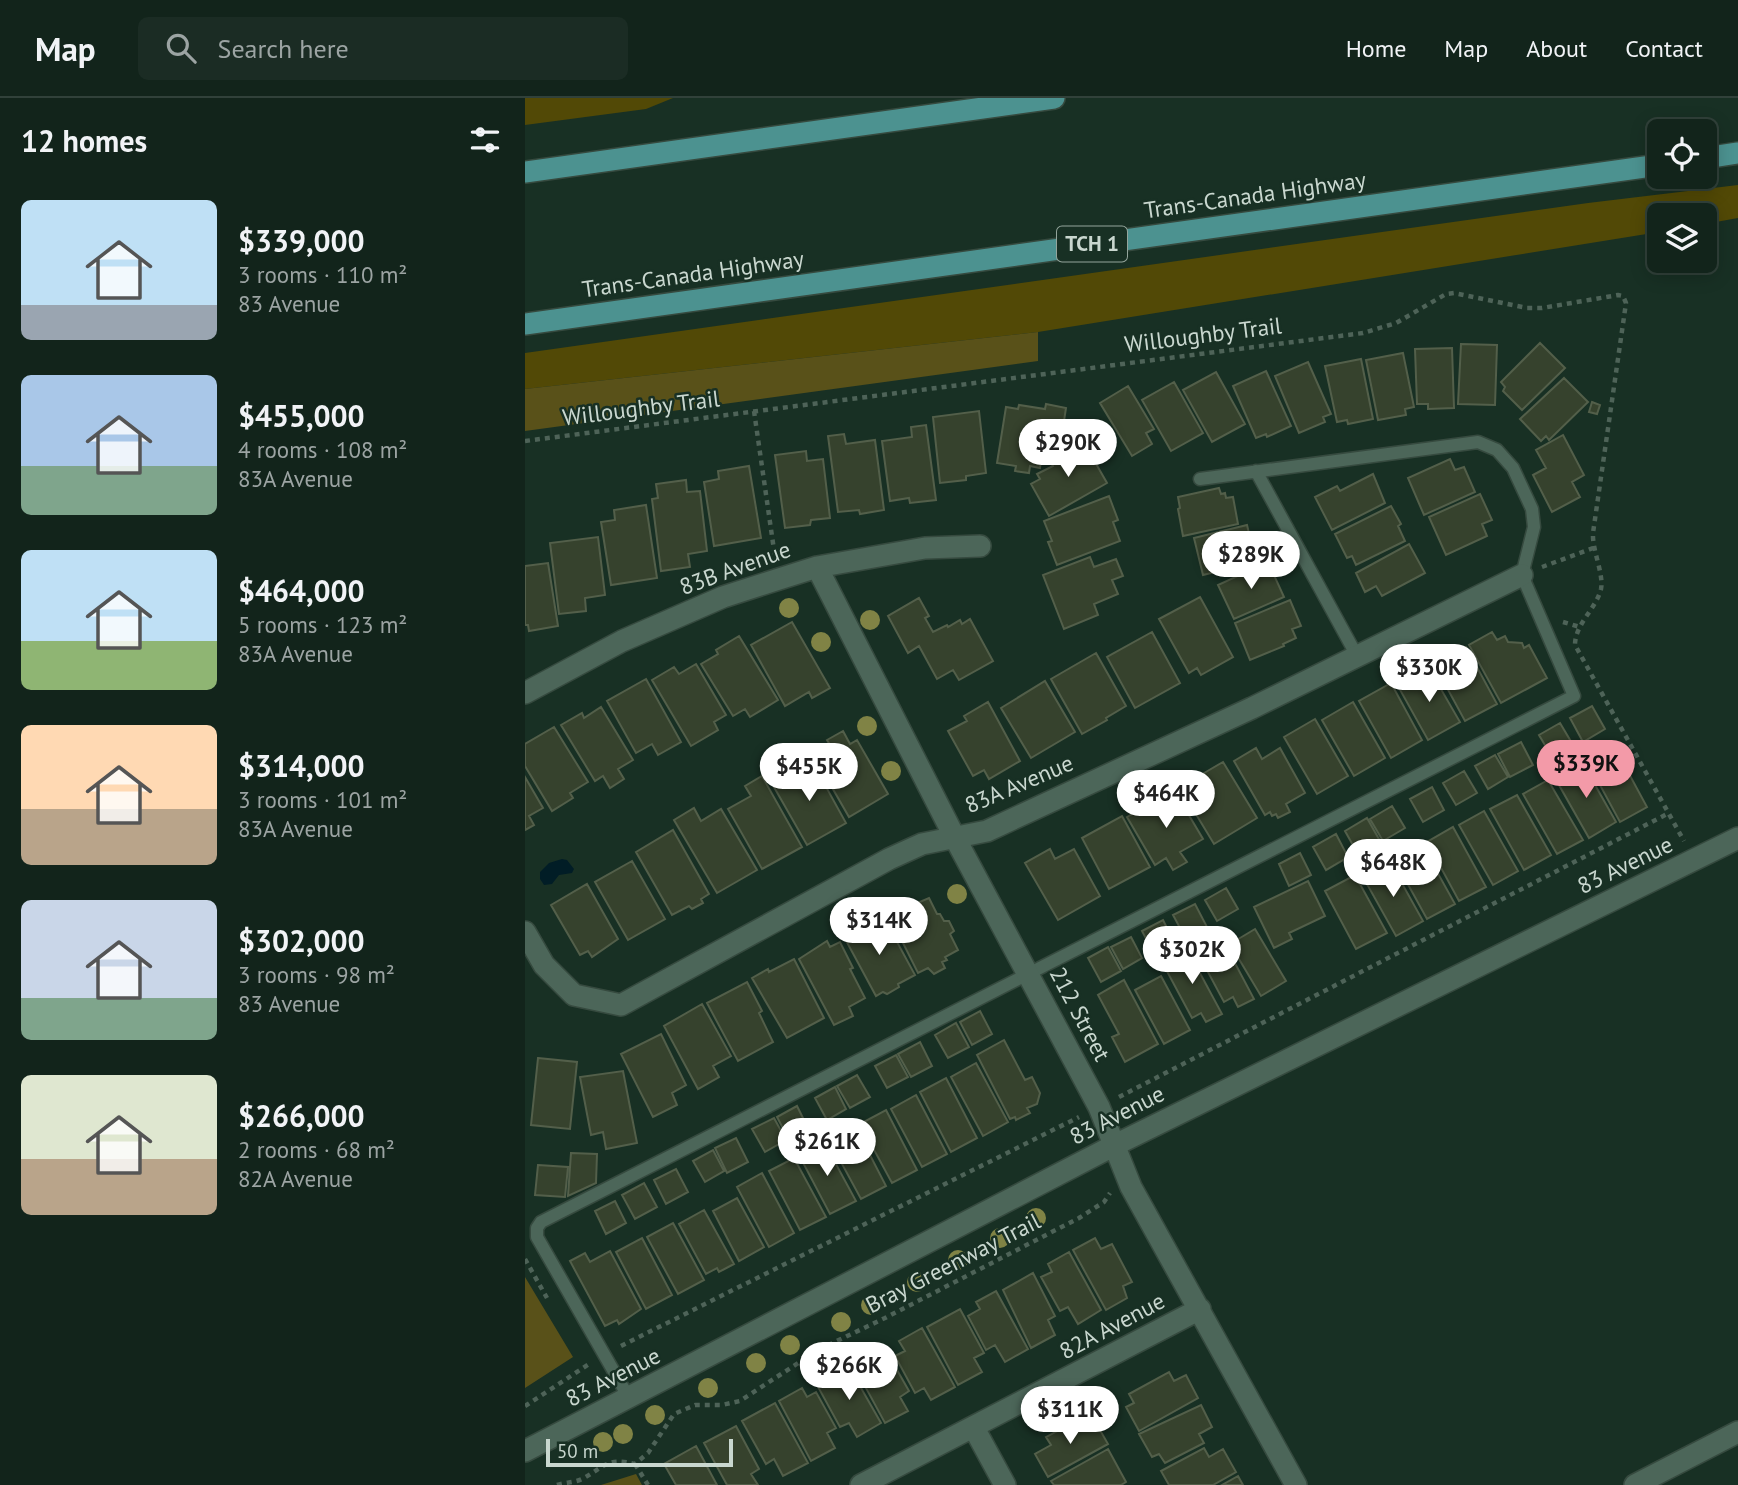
<!DOCTYPE html>
<meta charset="utf-8">
<style>
:root{--surface:#12241b;--page:#1b2c24;--text:#f1f3f6;--muted:#9ca4a3;--line:#31413a;--accent:#f39aa8}
body{margin:0;font-family:"PT Sans",sans-serif;background:var(--page);color:var(--text);height:100vh;display:flex;flex-direction:column;font-size:26px;white-space:nowrap}
*{box-sizing:border-box;margin:0}
p{font-size:23px;color:var(--muted)}
.icon{flex:none;width:38px;height:38px;fill:none;stroke:currentColor;stroke-width:2;stroke-linecap:round;stroke-linejoin:round}
.map{position:relative;flex:1;overflow:hidden}
.panel{display:flex;flex-direction:column;background:var(--surface);width:525px}
.panel>*{flex:none}
.tools{position:absolute;left:1122px;top:21px;display:grid;gap:14px}
.tools a{display:grid;place-items:center;width:70px;height:70px;border-radius:10px;background:var(--surface);box-shadow:0 4px 18px #0003,0 0 0 2px var(--line);font-size:35px}
.scale{position:absolute;left:21px;bottom:18px;width:187px;box-sizing:border-box;padding-left:7px;border:4px solid #c9d7cf;border-top:0;font-size:19px;line-height:24px;white-space:nowrap;color:#c9d7cf;-webkit-text-stroke:5px #183024;paint-order:stroke}
.price{position:absolute;translate:-50% -60px;padding:0 16px;border-radius:24px;background:#fff;color:#222;font-size:23px;line-height:46px;filter:drop-shadow(0 2px 4px #0008)}
.price::after{content:'';position:absolute;left:50%;top:42px;width:21px;height:16px;margin-left:-10px;background:inherit;clip-path:polygon(0 0,100% 0,50% 100%)}
.price.selected{background:var(--accent);color:#111}
ul{padding:0;list-style:none}
li{display:flex;align-items:center;gap:21px;height:175px;padding:0 21px}
li span{display:grid;place-items:center;flex:none;width:196px;height:140px;border-radius:10px;color:#555}
li>.icon{margin-inline-start:auto}
span .icon{width:84px;height:84px;fill:#fffc;stroke-width:1}
li b{font-size:30px}
h2{display:flex;justify-content:space-between;align-items:center;height:84px;padding:0 21px;font-size:30px}
header{display:flex;align-items:center;gap:42px;box-sizing:border-box;height:98px;padding:0 35px;background:var(--surface);border-bottom:2px solid var(--line)}
header strong{font-size:33px}
nav{display:flex;gap:38px;margin-inline-start:auto;font-size:24px}
.search{width:490px;height:63px;background:var(--page);display:flex;align-items:center;gap:18px;box-sizing:border-box;padding:0 24px;border-radius:10px;color:var(--muted);font-size:26px}
main{display:flex;flex:1;min-height:0}
.map>svg:first-child{display:block}
</style>
<header>
<strong>Map</strong>
<div class="search"><svg class="icon" aria-label="search" viewBox="0 0 24 24"><circle cx="10" cy="10" r="6"/><path d="M15 15l6 6"/></svg>Search here</div>
<nav><a>Home</a><a>Map</a><a>About</a><a>Contact</a></nav>
</header>
<main>
<section class="panel">
<h2>12 homes<svg class="icon" aria-label="filters" viewBox="0 0 24 24"><path d="M4 7h16M4 17h16"/><circle cx="9" cy="7" r="2"/><circle cx="15" cy="17" r="2"/></svg></h2>
<ul>
<li><span style="background:linear-gradient(#bfe0f5 75%,#9aa5b1 0)"><svg class="icon" aria-label="home" viewBox="0 0 24 24"><path d="M3 11l9-7 9 7M6 9v11h12V9"/></svg></span><div><b>$339,000</b><p>3 rooms · 110 m²</p><p>83 Avenue</p></div></li>
<li><span style="background:linear-gradient(#a9c7e8 65%,#7fa58c 0)"><svg class="icon" aria-label="home" viewBox="0 0 24 24"><path d="M3 11l9-7 9 7M6 9v11h12V9"/></svg></span><div><b>$455,000</b><p>4 rooms · 108 m²</p><p>83A Avenue</p></div></li>
<li><span style="background:linear-gradient(#bfe0f5 65%,#8fb573 0)"><svg class="icon" aria-label="home" viewBox="0 0 24 24"><path d="M3 11l9-7 9 7M6 9v11h12V9"/></svg></span><div><b>$464,000</b><p>5 rooms · 123 m²</p><p>83A Avenue</p></div></li>
<li><span style="background:linear-gradient(#ffd9b3 60%,#b9a48a 0)"><svg class="icon" aria-label="home" viewBox="0 0 24 24"><path d="M3 11l9-7 9 7M6 9v11h12V9"/></svg></span><div><b>$314,000</b><p>3 rooms · 101 m²</p><p>83A Avenue</p></div></li>
<li><span style="background:linear-gradient(#c9d6e8 70%,#7fa58c 0)"><svg class="icon" aria-label="home" viewBox="0 0 24 24"><path d="M3 11l9-7 9 7M6 9v11h12V9"/></svg></span><div><b>$302,000</b><p>3 rooms · 98 m²</p><p>83 Avenue</p></div></li>
<li><span style="background:linear-gradient(#dfe7d0 60%,#b9a48a 0)"><svg class="icon" aria-label="home" viewBox="0 0 24 24"><path d="M3 11l9-7 9 7M6 9v11h12V9"/></svg></span><div><b>$266,000</b><p>2 rooms · 68 m²</p><p>82A Avenue</p></div></li>
</ul>
</section>
<div class="map">
<svg width="1213" height="1387" viewBox="0 0 1213 1387">
<rect width="100%" height="100%" fill="#183024"/>
<path fill="#524906" d="M0,0H148L121,11L0,27Z
M1213,87V120L1180,126V117H1134V134L513,234L0,291V255L1063,105Z"/>
<path fill="#595119" d="M513,234V263L0,333V291Z
M0,1179L48,1259L0,1290Z
M111,1376L117,1387H76Z"/>
<path fill="#011d26" d="M37,761L42,762L49,771L47,775L34,777L27,786L19,787L15,781V774L24,765Z"/>
<path fill="#36422d" stroke="#535f4a" stroke-width="2" d="M1015,245L1040,270L997,312L978,293L980,289L976,284Z
M936,246L972,247L970,307L933,306Z
M927,250L929,310L903,311V306H892L890,251Z
M878,255L889,309L880,311L881,317L853,322L841,262Z
M836,261L848,321L823,326L822,322L812,324L800,268Z
M783,264L806,316L798,319L800,324L774,335L750,278Z
M741,273L766,328L742,339L741,336L731,340L708,288Z
M691,274L720,326L687,344L658,292Z
M1039,280L1063,304L1024,342L1021,338L1016,343L995,321Z
M649,284L678,335L646,353L617,302Z
M603,288L629,331L621,335L627,346L607,358L575,305Z
M1067,304L1075,307L1072,316L1064,314Z
M521,306L541,310L537,336L529,335L526,347L521,346L519,362H516L515,370L505,368L504,375L490,373L491,368L472,365L481,309L493,311L494,307L520,311Z
M454,313L461,375L441,378V382L415,385L408,319Z
M401,327L411,402L385,405L384,400L365,403L357,343L387,339L386,329Z
M319,336L321,346L350,342L359,412L335,416L334,412L313,414L303,338Z
M1038,337L1059,377L1047,384L1055,399L1027,414L1008,377L1021,370L1011,352Z
M558,343L582,385L524,418L506,386L515,381L512,376L528,368L525,362Z
M281,353L282,363L298,361L305,420L286,422L285,427L260,430L250,357Z
M925,361L930,372L939,369L950,394L899,417L883,380Z
M224,368L236,440L189,448L179,384L194,381L193,373Z
M848,376L860,405L807,432L790,399L812,388L815,393Z
M161,382L162,394L175,393L182,453L163,456L165,469L136,473L127,401L133,400L131,386Z
M694,390L696,396L700,395L701,400L708,399L713,426L658,438L653,411L655,410L653,399Z
M955,396L967,422L957,426L962,438L921,457L904,419Z
M584,398L593,422L588,424L595,443L532,467L523,444L527,443L519,423Z
M121,407L132,480L86,487L76,424L90,422L89,412Z
M866,408L876,426L873,428L880,443L831,467L827,458L822,460L810,436Z
M722,427L731,464L678,477L669,440Z
M73,439L80,497L60,500L61,513L34,516L25,445Z
M884,446L900,475L857,498L851,488L840,494L831,475Z
M565,459L569,469L591,461L598,478L587,482L593,496L569,506L573,517L539,531L518,477Z
M743,464L759,499L709,521L693,487Z
M23,465L33,528L4,533L3,527H0V468Z
M675,499L708,559L676,577L672,570L664,575L634,521Z
M394,500L404,518L400,520L408,534L422,527L423,529L435,522L437,526L445,521L468,563L434,582L428,572L412,581L394,548L383,555L363,518Z
M765,502L776,528L767,531L771,540L758,546L759,548L725,562L710,525Z
M267,524L305,590L287,600L284,594L260,608L226,547Z
M627,534L655,585L610,610L582,559Z
M967,534L972,542L980,538L983,544L997,545L999,550L1004,547L1022,580L976,605L944,547Z
M214,538L253,602L225,619L220,611L208,618L176,566L193,556L191,552Z
M941,549L972,606L940,623L909,566Z
M571,555L601,608L581,620L582,622L557,636L526,581Z
M171,566L201,617L189,624L193,632L166,648L127,582L149,569L154,576Z
M902,567L935,624L903,642L874,590L895,578L892,573Z
M121,581L156,644L133,657L127,646L111,655L82,603Z
M520,583L550,634L506,660L476,610Z
M866,585L897,642L866,660L834,603Z
M463,604L495,663L464,681L459,672L448,678L423,633L442,623L439,618Z
M828,604L860,660L829,678L797,622Z
M1067,608L1080,631L1058,644L1045,620Z
M76,609L108,662L93,671L99,681L85,690L78,678L70,683L36,627L57,615L59,620Z
M790,621L823,678L792,696L759,639Z
M1035,625L1048,647L1027,659L1014,637Z
M29,629L63,684L45,695L48,700L27,713L0,668V646Z
M318,633L325,646L332,642L363,696L324,719L293,665L310,655L302,642Z
M996,644L1008,667L985,679L973,656Z
M1089,648L1122,709L1095,724L1062,663Z
M731,650L737,661L755,650L780,695L761,706L765,714L753,720L751,716L747,718L745,714L740,717L709,663Z
M970,657L983,679L963,691L950,668Z
M698,664L732,720L689,746L660,698L679,687L674,678Z
M1057,664L1091,724L1064,740L1030,680Z
M267,667L272,676L289,667L321,725L282,747L249,689L259,683L254,674Z
M939,673L952,695L931,707L918,685Z
M237,678L277,749L237,771L203,711L226,698L220,688Z
M0,679L18,710L4,718L9,727L0,732Z
M1023,682L1058,742L1032,756L998,696Z
M907,689L919,712L898,724L885,701Z
M649,692L678,741L655,754L662,764L648,772L641,760L630,767L602,719Z
M992,697L1026,757L999,772L965,711Z
M867,708L880,730L858,743L845,721Z
M169,710L176,723L196,711L232,772L192,795L149,722Z
M959,713L993,773L968,787L934,727Z
M597,718L625,769L584,791L557,740Z
M842,720L855,743L833,756L820,733Z
M928,729L961,789L934,803L902,744Z
M148,732L184,796L176,801L178,805L167,811L164,808L147,817L111,754Z
M811,736L823,759L801,772L788,749Z
M896,745L930,806L902,821L869,761Z
M525,751L530,761L549,751L575,798L533,822L500,765Z
M775,755L786,777L764,788L754,766Z
M107,763L140,821L103,842L70,784Z
M865,764L898,823L871,838L838,779Z
M830,777L862,835L831,851L800,793Z
M783,783L800,818L764,835L767,841L749,850L729,809Z
M62,786L93,841L67,859L63,853L55,857L26,807Z
M701,790L713,811L692,823L680,802Z
M404,800L412,816H415L419,823H424L429,833L425,836L433,852L420,859L422,862L417,864L420,870L409,876L403,870L393,875L364,817Z
M670,806L682,829L661,841L648,817Z
M359,820L390,877L373,886L374,889L362,896L358,894L351,898L318,837L334,829L335,832Z
M638,822L650,846L629,856L617,833Z
M730,831L761,883L736,898L705,846Z
M694,835L729,901L713,909L708,899L699,904L669,848Z
M606,839L617,860L598,871L586,849Z
M302,843L305,849L315,844L328,870L325,871L340,900L324,909L328,918L309,927L274,861Z
M583,849L596,873L576,884L563,860Z
M662,851L697,916L681,924L676,915L667,920L637,864Z
M269,861L299,920L262,940L227,880L243,871L244,874Z
M636,878L665,932L639,946L610,892Z
M599,882L633,946L600,964L587,939L594,936L573,897Z
M222,884L237,913L234,915L248,944L213,963L182,905Z
M177,906L206,958L188,968L194,979L173,991L139,928Z
M455,913L467,936L447,947L435,924Z
M431,925L444,949L423,960L410,937Z
M136,936L161,987L147,995L152,1007L128,1019L96,956Z
M479,942L500,982L507,979L515,995L512,1006L502,1010L505,1015L491,1022L490,1019L485,1021L452,957Z
M395,944L407,968L386,979L373,956Z
M371,957L383,979L362,990L350,968Z
M13,960L52,964L45,1031L6,1027Z
M451,965L483,1024L458,1038L426,979Z
M98,973L112,1045L81,1051L78,1034L66,1037L55,979Z
M332,977L345,999L325,1010L312,988Z
M421,980L452,1040L426,1054L395,994Z
M310,989L321,1011L302,1022L290,1000Z
M391,997L422,1056L397,1069L366,1011Z
M272,1008L283,1030L263,1040L252,1019Z
M361,1012L392,1072L367,1085L335,1026Z
M249,1020L261,1042L240,1054L227,1031Z
M330,1028L361,1088L336,1101L304,1042Z
M211,1040L223,1064L202,1075L190,1050Z
M299,1044L331,1103L305,1116L274,1057Z
M188,1052L199,1073L180,1084L168,1063Z
M46,1055L72,1056L71,1085L43,1098Z
M269,1060L301,1119L275,1132L244,1073Z
M13,1067L43,1069L40,1099L10,1097Z
M151,1071L163,1094L141,1106L129,1082Z
M237,1075L269,1135L244,1149L212,1089Z
M119,1085L132,1109L110,1121L97,1097Z
M212,1100L239,1149L214,1163L188,1113Z
M90,1103L101,1125L81,1136L70,1113Z
M179,1112L209,1166L194,1174L192,1170L181,1176L154,1126Z
M148,1125L179,1182L153,1196L122,1139Z
M117,1140L147,1197L121,1211L91,1154Z
M570,1140L576,1151L587,1146L607,1184L598,1188L602,1200L581,1212L548,1152Z
M85,1153L116,1211L94,1226L92,1222L80,1228L45,1163L60,1155L65,1164Z
M544,1154L576,1212L553,1226L543,1209L535,1213L516,1179L527,1174L523,1166Z
M508,1175L530,1218L523,1222L530,1237L506,1250L478,1192Z
M471,1193L503,1251L480,1264L470,1247L461,1252L443,1218L455,1211L451,1204Z
M435,1211L459,1255L449,1260L457,1274L433,1287L402,1229Z
M397,1230L430,1289L406,1302L399,1290L390,1295L370,1258L380,1253L374,1243Z
M360,1251L384,1293L375,1299L383,1313L360,1325L329,1268Z
M324,1269L356,1325L332,1339L324,1325L315,1329L292,1287Z
M644,1274L649,1283L661,1277L673,1300L614,1333L601,1309L609,1305L604,1296Z
M277,1290L282,1299L291,1294L311,1330L302,1335L310,1350L286,1363L254,1303Z
M250,1305L283,1365L258,1378L249,1361L241,1366L217,1323Z
M676,1307L687,1329L674,1336L679,1345L640,1365L634,1356L627,1359L614,1336Z
M558,1319L564,1329L571,1325L583,1346L523,1379L510,1356L526,1347L521,1339Z
M211,1328L234,1371L226,1376L233,1387H202L179,1345Z
M171,1348L192,1387H151L139,1366Z
M679,1350L684,1359L698,1351L711,1374L688,1387H644L636,1373Z
M583,1351L601,1384L596,1387H529L526,1383Z
M713,1378L718,1387H697Z"/>
<g fill="none" stroke-linecap="round" stroke-linejoin="round">
<g stroke="#364a3f" stroke-width="15">
<path id="service" d="M731,373L832,558
M104,1300L12,1139V1130L16,1124L1049,598L997,477L1009,429L1007,411L988,370L972,352L953,344L675,381"/>
</g>
<g stroke="#364a3f" stroke-width="24">
<path id="minor" d="M292,469L430,740L574,1009L606,1089L771,1387
M0,595L97,543L198,499L254,481L292,469L400,450L455,448
M0,834L19,867L49,897L96,907L364,761L397,746L462,733L727,610L997,477
M449,1330L480,1387
M0,1353L588,1048L1213,740
M336,1387L675,1211
M1110,1387L1213,1334"/>
</g>
<g stroke="#364a3f" stroke-width="24">
<path id="motorway" d="M1180,60L1213,55
M0,74L529,0
M0,226L1134,67"/>
</g>
<path stroke="#4e6358" stroke-width="4.5" stroke-dasharray="5 5" stroke-linecap="butt" d="M229,313L250,459
M0,343L838,235L871,225L921,196L929,195L1002,210H1017L1093,197L1098,198L1101,205L1068,435C1067,452 1079,476 1076,491C1071,511 1050,526 1050,547L1159,743
M1017,469L1068,450
M1038,524L1055,529
M594,999L1144,715
M0,1161L22,1200
M96,1248L554,1019
M0,1308L64,1266
M110,1366L123,1387
M32,1387C41,1384 50,1385 59,1380C80,1368 83,1359 110,1366L123,1355L149,1316L170,1307H197L215,1303L293,1252L360,1220L554,1120L579,1104L585,1095"/>
<use href="#service" stroke="#4c6659" stroke-width="12"/>
<use href="#minor" stroke="#4c6659" stroke-width="21"/>
<use href="#motorway" stroke="#4c9290" stroke-width="21"/>
</g>
<g fill="#808345">
<circle cx="264" cy="510" r="10"/>
<circle cx="345" cy="522" r="10"/>
<circle cx="296" cy="544" r="10"/>
<circle cx="342" cy="628" r="10"/>
<circle cx="366" cy="673" r="10"/>
<circle cx="432" cy="796" r="10"/>
<circle cx="511" cy="1120" r="10"/>
<circle cx="475" cy="1140" r="10"/>
<circle cx="433" cy="1162" r="10"/>
<circle cx="392" cy="1184" r="10"/>
<circle cx="346" cy="1207" r="10"/>
<circle cx="316" cy="1224" r="10"/>
<circle cx="265" cy="1247" r="10"/>
<circle cx="231" cy="1265" r="10"/>
<circle cx="183" cy="1290" r="10"/>
<circle cx="130" cy="1317" r="10"/>
<circle cx="98" cy="1336" r="10"/>
<circle cx="78" cy="1344" r="10"/>
</g>
<g text-anchor="middle" stroke-width="5" stroke-linejoin="round" paint-order="stroke">
<rect fill="#183024" stroke="#94a59c" stroke-width="2" x="532" y="128.5" width="70" height="35" rx="5"/>
<g font-size="21" font-weight="bold" fill="#c9d7cf">
<text x="567" y="153">TCH 1</text>
</g>
<g font-size="23" fill="#c9d7cf" stroke="#183024">
<text transform="translate(730 97) rotate(-8)" y="8">Trans-Canada Highway</text>
<text transform="translate(168 176) rotate(-8)" y="8">Trans-Canada Highway</text>
<text transform="translate(678 237) rotate(-7)" y="8">Willoughby Trail</text>
<text transform="translate(116 310) rotate(-7)" y="8">Willoughby Trail</text>
<text transform="translate(210 470) rotate(-20)" y="8">83B Avenue</text>
<text transform="translate(494 686) rotate(-23)" y="8">83A Avenue</text>
<text transform="translate(1100 767) rotate(-26)" y="8">83 Avenue</text>
<text transform="translate(555 916) rotate(62)" y="8">212 Street</text>
<text transform="translate(592 1017) rotate(-27)" y="8">83 Avenue</text>
<text transform="translate(428 1165) rotate(-27)" y="8">Bray Greenway Trail</text>
<text transform="translate(587 1228) rotate(-28)" y="8">82A Avenue</text>
<text transform="translate(88 1279) rotate(-27)" y="8">83 Avenue</text>
</g>
</g>
</svg>
<div class="tools">
<a><svg class="icon" aria-label="locate" viewBox="0 0 24 24"><circle cx="12" cy="12" r="6"/><path d="M12 2v4M12 18v4M2 12h4M18 12h4"/></svg></a>
<a><svg class="icon" aria-label="layers" viewBox="0 0 24 24"><path d="M12 4l9 5-9 5-9-5zM3 14l9 5 9-5"/></svg></a>
</div>
<div class="scale">50 m</div>
<b class="price" style="left:543px;top:381px">$290K</b>
<b class="price" style="left:726px;top:493px">$289K</b>
<b class="price" style="left:904px;top:606px">$330K</b>
<b class="price selected" style="left:1061px;top:702px">$339K</b>
<b class="price" style="left:284px;top:705px">$455K</b>
<b class="price" style="left:641px;top:732px">$464K</b>
<b class="price" style="left:868px;top:801px">$648K</b>
<b class="price" style="left:354px;top:859px">$314K</b>
<b class="price" style="left:667px;top:888px">$302K</b>
<b class="price" style="left:302px;top:1080px">$261K</b>
<b class="price" style="left:324px;top:1304px">$266K</b>
<b class="price" style="left:545px;top:1348px">$311K</b>
</div>
</main>
